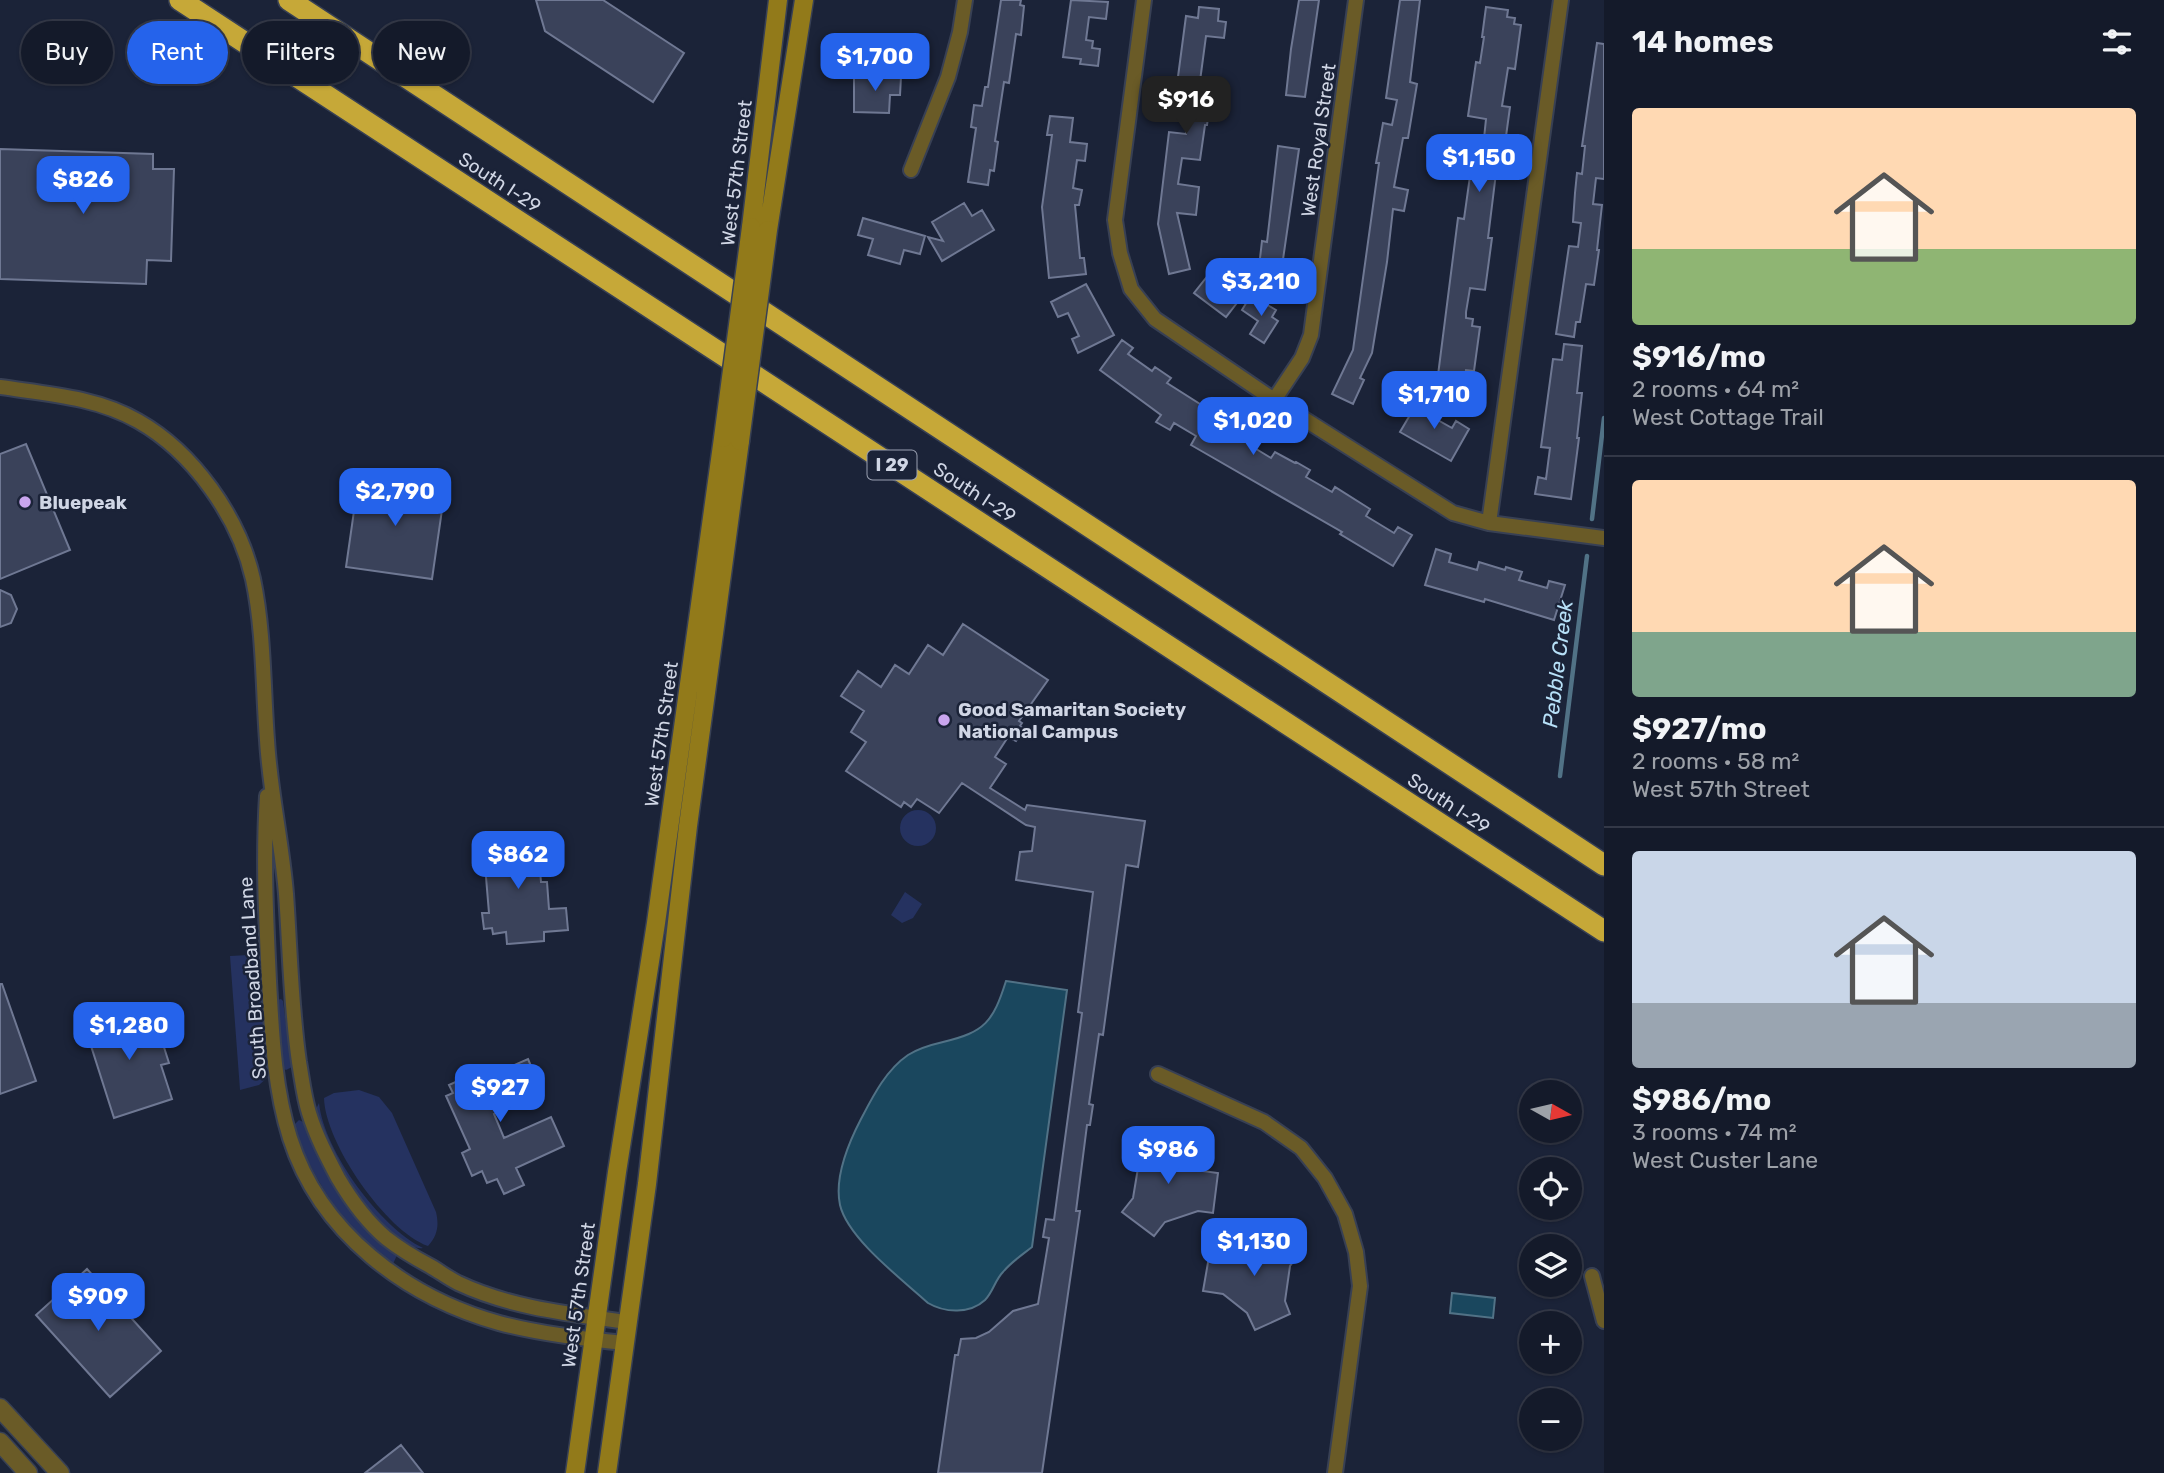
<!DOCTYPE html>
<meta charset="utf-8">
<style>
:root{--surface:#141a2a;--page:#212736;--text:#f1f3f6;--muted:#9da1a8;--line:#333847;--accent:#2563eb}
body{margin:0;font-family:Rubik,sans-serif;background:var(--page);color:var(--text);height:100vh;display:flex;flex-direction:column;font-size:26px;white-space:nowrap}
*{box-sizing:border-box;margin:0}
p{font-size:23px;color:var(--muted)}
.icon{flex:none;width:38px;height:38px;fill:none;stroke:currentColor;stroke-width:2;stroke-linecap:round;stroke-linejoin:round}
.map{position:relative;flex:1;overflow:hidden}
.sheet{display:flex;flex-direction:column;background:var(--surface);width:560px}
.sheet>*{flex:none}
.hud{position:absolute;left:21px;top:21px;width:665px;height:63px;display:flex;gap:14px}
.needle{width:46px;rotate:98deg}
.buttons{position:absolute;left:1519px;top:1080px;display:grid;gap:14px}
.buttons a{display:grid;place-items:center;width:63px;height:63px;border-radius:50%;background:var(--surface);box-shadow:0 2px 5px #0004,0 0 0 2px var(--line);font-size:35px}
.price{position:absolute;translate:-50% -60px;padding:0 16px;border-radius:14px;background:var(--accent);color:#fff;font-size:23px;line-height:46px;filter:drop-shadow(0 2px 4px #0008)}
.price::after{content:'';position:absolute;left:50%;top:42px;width:21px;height:16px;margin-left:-10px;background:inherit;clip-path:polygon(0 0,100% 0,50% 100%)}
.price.current{background:#222;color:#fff}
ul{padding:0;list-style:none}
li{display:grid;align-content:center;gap:14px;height:371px;padding:0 28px}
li+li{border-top:2px solid var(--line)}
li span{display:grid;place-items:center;height:217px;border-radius:7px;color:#555}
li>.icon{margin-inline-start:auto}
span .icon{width:126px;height:126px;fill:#fffc;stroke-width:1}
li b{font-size:30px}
h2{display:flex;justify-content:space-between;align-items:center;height:84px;padding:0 28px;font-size:30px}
.chip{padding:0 24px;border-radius:32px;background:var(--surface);box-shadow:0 2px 5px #0004,0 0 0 2px var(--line);font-size:24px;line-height:63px}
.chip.current{background:var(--accent);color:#fff}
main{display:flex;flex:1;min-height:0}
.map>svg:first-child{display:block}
</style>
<main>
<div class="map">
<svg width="1604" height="1473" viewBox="0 0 1604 1473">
<rect width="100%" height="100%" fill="#1b2338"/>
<path fill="#253260" d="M900 828a18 18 0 1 1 36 0a18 18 0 1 1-36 0Z
M905,892L922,904L913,918L902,923L891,915Z
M249,955L259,958L268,1077L259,1085L240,1090L230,956Z
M281,999L283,1001L292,1067L286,1070L281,1067L276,1003L277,1000Z
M359,1090L379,1097L392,1113L436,1212C439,1225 438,1235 428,1246C386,1231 325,1143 324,1098L334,1093Z
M319,1103C324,1151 380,1227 423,1248C400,1252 357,1197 345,1179C333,1159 320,1133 316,1109Z
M299,1120L303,1122C327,1179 348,1214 397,1255L393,1264C381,1260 373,1250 364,1241C332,1209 312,1172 294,1132L293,1126Z"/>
<path fill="#1a475e" stroke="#517286" stroke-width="2" d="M1006,981L1067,990L1032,1247C1022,1255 1011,1262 1003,1272C995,1280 993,1292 985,1300C970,1314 945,1313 928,1303C903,1280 848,1239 840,1205C834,1177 848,1144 861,1119C873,1096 886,1070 908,1055C919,1048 930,1045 943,1042C985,1032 993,1022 1006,981Z
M1452,1293L1495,1298L1493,1318L1450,1313Z"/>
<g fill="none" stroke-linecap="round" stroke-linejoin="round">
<path stroke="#517286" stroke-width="4.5" d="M1592,519L1604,418
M1560,776L1587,556"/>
</g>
<path fill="#3a425a" stroke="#6f7893" stroke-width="2" d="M536,0H603L684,53L653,102L545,31Z
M1001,0H1021L1020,5L1024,6L1021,35L1016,34L1009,83L1004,82L995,141L998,142L994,171L990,170L988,185L968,182L976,128L971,127L974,105L982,106L985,87H988Z
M1071,0L1108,2L1106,19L1089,17L1086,40L1093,41L1092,48L1100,49L1098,66L1080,64L1081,59L1063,57Z
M1299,0H1319L1305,97L1286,95L1291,49Z
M1400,0H1420L1410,82L1417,84L1408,138H1403L1394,187L1408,190L1404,211L1393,209L1387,262L1372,353L1360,378L1364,380L1353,404L1332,394L1353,350L1379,163H1376L1383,123L1392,125L1397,100L1386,98Z
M1199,7L1219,9L1218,21L1226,22L1224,38L1206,36L1198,96L1211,98L1207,125H1205L1200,160L1182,158L1178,184L1199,187L1196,215L1177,213L1190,269L1169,274L1158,224L1169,132L1186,134L1189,109L1174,107L1186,16L1198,18Z
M1486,7L1508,10L1507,17L1515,18L1514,24L1521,25L1515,69L1508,68L1502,106L1510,107L1501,173H1496L1488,238H1492L1485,290L1470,288L1466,312V318L1473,319L1472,326L1480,327L1474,371L1466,370L1465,377L1459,376L1457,386L1437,383L1458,218L1464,219L1471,169H1467L1470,146L1483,148L1486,119L1468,116L1476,62L1480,63L1484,37H1482Z
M1597,43L1604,44V179L1596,178L1593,204L1602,205L1597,250H1599L1594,285L1586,284L1580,322H1576L1574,337L1556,334L1569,246L1578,247L1581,223L1573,222L1575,193L1577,173L1582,174L1585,146H1582Z
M854,76L901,77L900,95H890L889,113L854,112Z
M1050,116L1073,118L1070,142L1087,144L1085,161L1077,160L1073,188L1082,190L1079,205H1075L1080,258H1084L1086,274L1049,278L1042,207L1052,135H1047Z
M1278,146L1299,149L1279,287L1257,284L1262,241L1267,242Z
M0,149L153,154V169H174L171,261L147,260L146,284L0,279Z
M964,203L972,216L982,210L994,230L942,261L928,237L943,241L932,222Z
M863,218L925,236L920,254L904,250L900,264L868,255L873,239L858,235Z
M1206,278L1215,286L1218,282L1240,299L1226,317L1194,293Z
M1086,284L1114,335L1078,353L1072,339L1079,336L1068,313L1058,317L1051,302Z
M1251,295L1276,310L1272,317L1278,321L1264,343L1250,334L1258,321L1242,310Z
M1122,340L1133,348L1128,354L1152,371L1155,367L1171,378L1167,383L1252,437L1248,444L1271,458L1275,452L1295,463L1296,462L1310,470L1306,477L1332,492L1335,487L1370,509L1366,516L1394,533L1398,527L1412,535L1393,566L1340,534L1342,532L1191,445L1196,436L1174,423L1170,430L1156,422L1161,415L1100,370Z
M1564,344L1582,346L1577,393H1582L1577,438H1579L1571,499L1535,494L1538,477L1546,479L1550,448L1541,447L1553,359L1562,360Z
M1420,398L1434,406L1429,415L1452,428L1456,421L1469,429L1451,461L1400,432Z
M26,444L70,550L0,579V454Z
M359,476L445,489L432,579L346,567Z
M1436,549L1451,554L1449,562L1477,570L1479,562L1505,570L1506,567L1522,572L1519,580L1547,588L1549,581L1565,585L1554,620L1485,599L1484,602L1425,585Z
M0,590L11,595L17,609L11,623L0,627Z
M963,624L1048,680L1019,721L1022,723L1020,726L1024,729L1016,741L1008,737L995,757L1006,764L990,788L1025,810L1027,805L1145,821L1138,867L1126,865L1103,1035L1099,1034L1089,1104L1093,1105L1090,1125H1087L1076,1211H1080L1042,1473H938L955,1355H958L961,1339L976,1338L989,1332L1013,1311L1038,1304L1049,1238L1043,1237L1046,1219L1054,1220L1082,1013L1078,1012L1093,892L1016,880L1020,852L1032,851L1035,827L1026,825L962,783L939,813L917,799L911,807L904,802L901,807L846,771L866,742L851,732L864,711L841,696L858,671L881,687L895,665L909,674L928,645L943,655Z
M506,832V839L537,836L541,882H547L549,909L566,908L568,930L544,932V941L507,944L506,932L493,934L492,928L484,929L482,913H489L483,841H492L491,833Z
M0,984H2L36,1081L0,1094Z
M141,1008L153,1044L162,1041L169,1063L161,1065L172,1099L114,1118L85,1027L102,1021L100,1016L114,1011L116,1017Z
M528,1059L542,1092L494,1114L504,1138L551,1117L564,1146L516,1168L524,1185L504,1194L497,1179L487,1183L482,1171L472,1176L462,1153L470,1149L446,1096L453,1093L449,1085L477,1072L481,1080Z
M1169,1133L1177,1152L1203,1171L1218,1173L1213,1213L1198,1211L1165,1222L1154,1236L1122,1212L1133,1198L1138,1168L1130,1149Z
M1267,1228L1300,1253L1290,1266L1285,1301L1290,1314L1255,1330L1247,1313L1223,1294L1203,1291L1210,1251L1230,1254L1256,1242Z
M87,1269L161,1351L110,1397L36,1315Z
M401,1445L423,1473H365Z"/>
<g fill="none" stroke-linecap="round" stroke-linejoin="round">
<g stroke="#384054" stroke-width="18">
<path id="minor" d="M1144,0L1115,220L1120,253L1131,289L1155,319L1274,400L1453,513L1489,523L1604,538
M911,170L948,77L960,32L965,0
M0,387C47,394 96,397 138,421C193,452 239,517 253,579C264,631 263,687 267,740C270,792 282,843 286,894C290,950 291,1007 299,1062C302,1079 304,1097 309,1113C316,1136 327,1157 338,1178C351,1200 367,1222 386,1238C400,1249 415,1258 430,1266C439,1271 448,1278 458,1283C511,1308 570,1314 627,1322
M1274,400L1302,358L1311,335L1356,0
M1489,523L1561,0
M267,796C263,859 266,918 269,981C272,1034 274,1087 290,1138C320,1233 406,1297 499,1323C540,1334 583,1339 625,1343
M1158,1074L1264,1122L1301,1148L1325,1178L1345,1214L1356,1252L1360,1286L1335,1473
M1592,1276L1604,1321"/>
</g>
<g stroke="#384054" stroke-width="21">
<path id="tertiary" d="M0,1408L60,1473
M0,1442L28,1473"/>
</g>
<g stroke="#384054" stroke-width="21">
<path id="secondary" d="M751,227L778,0
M768,230L804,0
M575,1473L617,1172L656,923L723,438
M607,1473L647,1184L688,826L740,441"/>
</g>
<g stroke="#384054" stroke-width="24">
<path id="motorway" d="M180,0L1604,931
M289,0L1604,865"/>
</g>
<use href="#minor" stroke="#6a5b27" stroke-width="14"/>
<use href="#tertiary" stroke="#6a5b27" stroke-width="18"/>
<use href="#secondary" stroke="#927a1a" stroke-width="18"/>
<use href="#motorway" stroke="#c6a838" stroke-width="21"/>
<g stroke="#384054" stroke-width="21" stroke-linecap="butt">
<path id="secondary-bridge" d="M723,438L751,227
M740,441L768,230"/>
</g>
<use href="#secondary-bridge" stroke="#927a1a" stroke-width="18"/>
</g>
<g fill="#c9a5ee" stroke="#1b2338" stroke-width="2.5">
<circle cx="25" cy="502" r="7"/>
<circle cx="944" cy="720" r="7"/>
</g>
<g text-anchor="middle" stroke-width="5" stroke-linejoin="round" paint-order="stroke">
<rect fill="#1b2338" stroke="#9aa0b1" stroke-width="2" x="867.5" y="450.5" width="49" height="29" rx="5"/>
<g font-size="18" font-weight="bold" fill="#d0d6e5">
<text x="892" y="471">I 29</text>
</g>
<g font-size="19" fill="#d0d6e5" stroke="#1b2338">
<text transform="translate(1318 140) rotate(-82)" y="7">West Royal Street</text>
<text transform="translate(736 173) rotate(-83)" y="7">West 57th Street</text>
<text transform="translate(500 182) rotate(33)" y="7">South I-29</text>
<text transform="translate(975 492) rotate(33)" y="7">South I-29</text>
<text transform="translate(661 734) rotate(-82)" y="7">West 57th Street</text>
<text transform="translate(1449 803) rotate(33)" y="7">South I-29</text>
<text transform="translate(252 978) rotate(-94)" y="7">South Broadband Lane</text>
<text transform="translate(578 1295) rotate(-82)" y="7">West 57th Street</text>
</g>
<g font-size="19" font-weight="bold" fill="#d0d6e5" stroke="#1b2338" text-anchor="start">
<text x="39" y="509">Bluepeak</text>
<text x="958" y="716">Good Samaritan Society<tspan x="958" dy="22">National Campus</tspan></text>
</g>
<g font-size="21" font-style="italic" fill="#b7e0f8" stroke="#1b2338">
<text transform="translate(1558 664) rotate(-83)" y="7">Pebble Creek</text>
</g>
</g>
</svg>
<div class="buttons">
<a><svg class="needle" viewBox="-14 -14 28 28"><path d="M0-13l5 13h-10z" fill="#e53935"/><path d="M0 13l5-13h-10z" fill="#9da1a8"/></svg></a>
<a><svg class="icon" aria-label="locate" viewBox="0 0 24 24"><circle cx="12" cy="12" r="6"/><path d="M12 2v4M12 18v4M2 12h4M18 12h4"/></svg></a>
<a><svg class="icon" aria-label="layers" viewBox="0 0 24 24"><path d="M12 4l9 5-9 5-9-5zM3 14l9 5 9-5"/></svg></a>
<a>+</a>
<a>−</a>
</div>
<b class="price" style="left:875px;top:93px">$1,700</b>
<b class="price current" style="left:1186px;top:136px">$916</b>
<b class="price" style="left:1479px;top:194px">$1,150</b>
<b class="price" style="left:83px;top:216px">$826</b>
<b class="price" style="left:1261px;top:318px">$3,210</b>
<b class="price" style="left:1434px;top:431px">$1,710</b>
<b class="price" style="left:1253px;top:457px">$1,020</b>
<b class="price" style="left:395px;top:528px">$2,790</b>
<b class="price" style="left:518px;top:891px">$862</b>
<b class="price" style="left:129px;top:1062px">$1,280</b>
<b class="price" style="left:500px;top:1124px">$927</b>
<b class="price" style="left:1168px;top:1186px">$986</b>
<b class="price" style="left:1254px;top:1278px">$1,130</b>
<b class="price" style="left:98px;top:1333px">$909</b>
<div class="hud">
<a class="chip">Buy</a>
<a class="chip current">Rent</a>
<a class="chip">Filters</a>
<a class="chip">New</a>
</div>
</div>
<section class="sheet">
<h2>14 homes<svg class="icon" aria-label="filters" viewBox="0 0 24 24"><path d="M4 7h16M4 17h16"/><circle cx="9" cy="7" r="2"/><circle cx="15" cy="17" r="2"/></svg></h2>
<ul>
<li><span style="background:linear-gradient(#ffd9b3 65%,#8fb573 0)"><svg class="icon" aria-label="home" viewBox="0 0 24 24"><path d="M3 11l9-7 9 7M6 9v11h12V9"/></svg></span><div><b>$916/mo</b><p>2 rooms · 64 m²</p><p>West Cottage Trail</p></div></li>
<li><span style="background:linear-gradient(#ffd9b3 70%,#7fa58c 0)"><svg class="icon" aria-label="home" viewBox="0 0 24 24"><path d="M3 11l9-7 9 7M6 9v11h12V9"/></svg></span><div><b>$927/mo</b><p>2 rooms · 58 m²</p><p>West 57th Street</p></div></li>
<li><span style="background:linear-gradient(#c9d6e8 70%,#9aa5b1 0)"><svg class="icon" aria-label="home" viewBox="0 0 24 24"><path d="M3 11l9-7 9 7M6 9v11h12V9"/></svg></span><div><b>$986/mo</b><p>3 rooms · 74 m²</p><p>West Custer Lane</p></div></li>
</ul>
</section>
</main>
